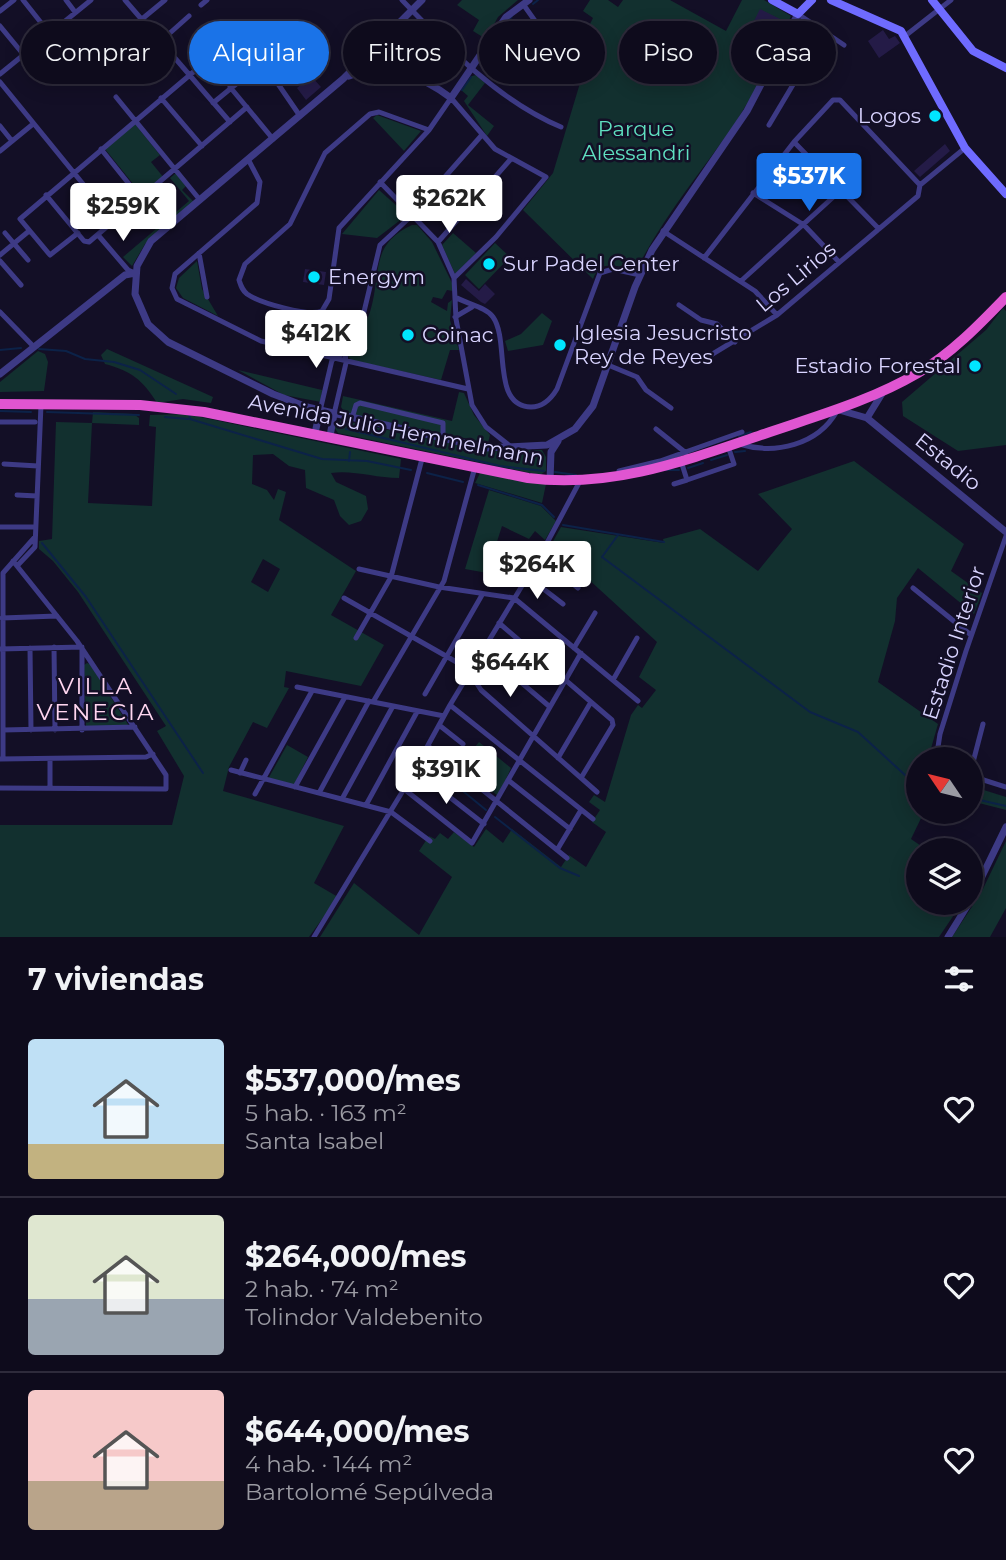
<!DOCTYPE html>
<html lang="es">
<meta charset="utf-8">
<style>
:root{--surface:#0e0b1c;--page:#1c1929;--text:#f1f3f6;--muted:#9b9ba3;--line:#2e2b3b;--accent:#1a73e8}
body{margin:0;font-family:Montserrat,sans-serif;background:var(--page);color:var(--text);height:100vh;display:flex;flex-direction:column;font-size:26px;white-space:nowrap}
*{box-sizing:border-box;margin:0}
p{font-size:23px;color:var(--muted)}
.icon{flex:none;width:38px;height:38px;fill:none;stroke:currentColor;stroke-width:2;stroke-linecap:round;stroke-linejoin:round}
.map{position:relative;height:937px;overflow:hidden}
.sheet{display:flex;flex-direction:column;background:var(--surface);flex:1}
.sheet>*{flex:none}
.banner{position:absolute;left:21px;top:21px;width:964px;height:63px;display:flex;gap:14px}
.needle{width:46px;rotate:305deg}
.buttons{position:absolute;left:906px;top:747px;display:grid;gap:14px}
.buttons a{display:grid;place-items:center;width:77px;height:77px;border-radius:50%;background:var(--surface);box-shadow:0 4px 18px #0003,0 0 0 2px var(--line);font-size:35px}
.price{position:absolute;translate:-50% -60px;padding:0 16px;border-radius:7px;background:#fff;color:#222;font-size:23px;line-height:46px;filter:drop-shadow(0 2px 4px #0008)}
.price::after{content:'';position:absolute;left:50%;top:42px;width:21px;height:16px;margin-left:-10px;background:inherit;clip-path:polygon(0 0,100% 0,50% 100%)}
.price.active{background:var(--accent);color:#fff}
ul{padding:0;list-style:none}
li{display:flex;align-items:center;gap:21px;height:175px;padding:0 28px}
li+li{border-top:2px solid var(--line)}
li span{display:grid;place-items:center;flex:none;width:196px;height:140px;border-radius:7px;color:#555}
li>.icon{margin-inline-start:auto}
span .icon{width:84px;height:84px;fill:#fffc;stroke-width:1}
li b{font-size:30px}
h2{display:flex;justify-content:space-between;align-items:center;height:84px;padding:0 28px;font-size:30px}
.chip{padding:0 24px;border-radius:32px;background:var(--surface);box-shadow:0 4px 18px #0003,0 0 0 2px var(--line);font-size:24px;line-height:63px}
.chip.active{background:var(--accent);color:#fff}
.map>svg:first-child{display:block}
</style>
<div class="map">
<svg width="1006" height="937" viewBox="0 0 1006 937">
<rect width="100%" height="100%" fill="#130f26"/>
<path fill="#12302f" fill-rule="evenodd" d="M462,0H518L498,17L486,39L473,31L479,20L457,5Z
M590,0H608L618,7L623,0H670L726,31L742,0H764L791,16C773,55 755,94 731,129C700,173 666,214 641,261C631,280 604,250 593,279L523,210L553,173L595,33V29L589,26L593,18L583,11Z
M476,75L485,83L468,105L494,126L487,136L464,101L468,96L461,90L472,76Z
M377,115L421,131L404,151L373,118Z
M135,124L160,155L151,162L164,178L142,195L105,149Z
M176,173L186,186L182,190L194,202L145,244L132,266L123,257L189,201L170,178Z
M379,190L407,215L377,238L342,234Z
M412,225H417L432,242L453,285V291L447,290L442,299L433,297L431,302L447,311L448,303L452,300L450,320L459,350H450L441,380L351,360L348,356C354,341 365,327 370,312C382,273 369,245 412,225Z
M453,233L476,253L455,274L442,245Z
M495,243L510,257L479,289L465,275Z
M197,261L202,289L218,316L183,298L176,288L179,278Z
M1003,308L1006,311V445L958,451L903,416L902,402L986,330Z
M542,313L552,321L543,345L508,351L505,341L521,334Z
M107,349L213,397L211,403L183,399L157,403C143,380 131,371 105,364L101,355Z
M38,351L45,354L48,362L44,391L0,392V382Z
M238,370L322,390L321,402L284,395Z
M459,392L464,393L474,415L490,435L488,443L345,413L341,407L343,396L452,421Z
M93,412L134,414L139,418V425L92,423L88,503L152,506L156,427L149,426L150,415L186,414L401,459L399,478C375,478 354,470 331,473L336,482L366,496L368,509L361,521L349,525L340,516L334,500L306,488L305,470L289,466L273,454L253,455L252,484L267,490L274,500L278,489L286,492L279,520L356,571L331,615L384,645L361,686L286,671L284,687L289,688L267,728L253,722L229,767L223,791L344,826L314,883L338,897L309,937H0V825H172L184,776L157,731L166,726L78,592L53,561L39,549V541L52,539L56,422L92,423ZM263,559L280,569L268,592L251,582Z
M341,420L487,451L542,450L546,457V471L540,475L338,433L334,427Z
M854,461L964,544L951,571L982,593L974,614L918,568L897,598L895,621L878,682L938,724L928,759L919,760V812H924L911,839L927,850H919V903H962L939,937H320L354,883L419,935L452,877L419,851L429,836L435,839L440,833L448,839L454,832L474,847L486,829L503,843L512,829L561,867L569,855L586,867L606,832L592,822L600,810L589,802L594,795L605,802L631,715L638,705L642,708L656,690L639,677L657,642L551,545L561,527L664,543L663,539L700,529L758,571L792,529L758,494Z
M480,473L546,484L542,503L475,483Z
M489,490L541,506L556,521L545,540L535,531L529,539L502,526L487,573L465,569Z
M87,663L90,664L129,726H86L84,665Z
M479,742L511,768L498,796L460,765Z
M287,745L308,757L294,785L268,779Z
M971,786L1006,797V810L971,801Z
M1006,841V908L990,937H952L981,893Z"/>
<g fill="none" stroke-linecap="round" stroke-linejoin="round">
<path stroke="#0c2248" stroke-width="2" d="M533,4L538,0
M483,60L512,16
M462,90L471,77
M39,349L66,351L85,359L114,362L140,370L176,394
M0,350L21,348
M0,411L31,412
M47,412L139,415
M189,414L190,419L322,459L367,461L411,470
M165,417L188,419
M346,429L500,466L544,471
M739,436L751,432
M735,452L745,451
M711,460L727,455
M349,461L350,452
M688,468L703,463
M665,470H679
M555,472L576,475
M427,473L463,482
M478,485L542,505L554,517
M563,525L664,542
M618,535L602,557L810,712L858,732L905,775L919,783
M42,543L86,597L203,773
M424,759L486,810
M971,798L1006,806
M495,817L560,868L579,876"/>
</g>
<path fill="#241b47" d="M760,9L786,22L776,42L750,29Z
M883,30L889,39L895,36L900,43L879,58L868,41Z
M311,76L321,87L306,100L297,88Z
M945,144L950,151L920,177L914,171Z
M305,269L326,272L324,285L303,282Z
M466,279L479,291L485,284L495,294L485,304L481,302L461,285Z"/>
<g fill="none" stroke-linecap="round" stroke-linejoin="round">
<path stroke="#3d3a85" stroke-width="5" d="M23,0L50,34
M66,0L75,12
M125,0L230,122
M402,0C448,48 499,101 561,127
M523,4L550,42L578,61
M201,5L207,0
M0,11L14,0
M798,14L844,45
M142,19L165,0
M0,26L23,54
M905,36L951,0
M161,41L189,16
M0,74L91,0
M0,82L114,222
M230,87L273,139
M116,97L200,200
M161,98L202,146
M213,103L263,62L300,116
M769,125L825,31
M0,126L12,141
M429,130L379,112L370,114L325,153L290,224L245,264L239,280C241,286 242,290 247,294C260,303 309,317 322,311L329,299L339,228L429,130L451,98L495,149L546,177L496,237L454,278
M794,142L879,229
M101,149L141,199
M0,151L33,124
M248,159L260,182L257,203L175,274L172,288L177,299L261,341L468,389
M380,182L438,242L454,278L456,319L472,405L486,427L510,446
M753,193L804,225L839,262
M46,195L84,241L89,242L247,107
M663,231L755,291L777,315
M5,233L28,260
M78,233L50,255L20,219L250,24
M98,235L128,270L135,273
M438,242L510,160
M199,253L207,297
M0,255L29,231
M704,258L794,142L833,100H840L920,185
M0,261L21,285
M741,281L841,190
M455,297C467,304 486,307 493,317C510,341 491,406 531,407C543,407 551,399 557,389L600,273L613,269L640,275
M679,305L701,320L717,324L735,342
M0,312L34,347
M455,317L472,307
M701,361L777,315L918,196L920,185L965,148
M608,365L637,377L646,390L671,408
M320,411L332,360L345,352L362,320L380,245L407,220L481,136
M334,414L346,363L345,352
M352,418L356,405L360,403L443,423V438
M0,422H35
M656,429L686,453
M739,444C775,455 818,445 837,411
M681,461L687,480L734,464L728,446
M4,464L38,466
M619,471L660,461L742,432
M674,484L687,480
M17,495L37,496
M0,527H35
M540,556L578,588
M17,566L35,547L41,405
M359,569L439,587L514,598L638,701
M528,577L563,604
M913,588L971,635
M344,598L467,668L481,690L597,792
M2,618L57,616
M499,623L612,720L613,725L581,778
M356,638L391,577L423,455
M54,647L55,730
M30,648L31,730
M574,648L595,613
M0,649L82,647V730
M483,650L550,707
M613,680L637,638
M297,687L444,716
M425,694L482,595
M373,702L444,581L475,467
M450,705L593,819
M439,725L463,744
M3,730L135,727
M428,746L567,858
M558,758L591,702
M0,759L146,757L153,754
M3,759V573L34,538
M936,760L940,734L966,651L1006,536
M231,770L391,812L430,841
M415,770L484,824
M971,770L983,724
M240,773L246,760
M971,776L1006,787
M508,780L570,829
M295,787L345,697
M0,788L166,789V775L77,641L13,561
M50,788V759
M404,789L472,843L581,653
M319,793L369,701
M255,794L312,691
M342,799L393,706
M366,805L417,712
M557,850L581,810
M314,937L404,789L450,705L540,556L580,481"/>
<path stroke="#3d3a85" stroke-width="7" d="M422,0L343,79L151,241L137,266L135,294L148,324L168,342L273,394L307,407L486,448L547,445L575,429L593,406L635,287L652,250L747,111L798,14
M349,76C384,61 422,76 451,98L506,17L529,0
M0,374L125,275L135,273
M839,410L867,418L1006,532
M867,418L883,392
M315,433L320,411
M330,436L334,414
M550,481L551,452L558,441
M971,899L1006,827
M948,937L969,903"/>
<path stroke="#6f6bff" stroke-width="8" d="M772,0L798,14L812,0
M831,0L901,31L965,148L1006,194
M932,0L973,51L1006,68"/>
<path stroke="#e055d1" stroke-width="10" d="M0,404L140,405L204,412L528,478C613,489 690,459 770,432C820,415 872,400 918,373C951,354 980,324 1006,297"/>
</g>
<g fill="#00e5ff" stroke="#130f26" stroke-width="2.5">
<circle cx="935" cy="116" r="7"/>
<circle cx="489" cy="264" r="7"/>
<circle cx="314" cy="277" r="7"/>
<circle cx="408" cy="335" r="7"/>
<circle cx="560" cy="345" r="7"/>
<circle cx="975" cy="366" r="7"/>
</g>
<g text-anchor="middle" stroke-width="5" stroke-linejoin="round" paint-order="stroke">
<g font-size="21" fill="#d9d4ff" stroke="#130f26" text-anchor="start">
<text x="921" y="123" text-anchor="end">Logos</text>
<text x="503" y="271">Sur Padel Center</text>
<text x="328" y="284">Energym</text>
<text x="574" y="340">Iglesia Jesucristo<tspan x="574" dy="24">Rey de Reyes</tspan></text>
<text x="422" y="342">Coinac</text>
<text x="961" y="373" text-anchor="end">Estadio Forestal</text>
</g>
<g font-size="21" fill="#5fe0c0" stroke="#130f26">
<text x="636" y="136">Parque<tspan x="636" dy="24">Alessandri</tspan></text>
</g>
<g font-size="21" fill="#d9d4ff" stroke="#130f26">
<text transform="translate(796 277) rotate(-40)" y="7">Los Lirios</text>
<text transform="translate(396 430) rotate(11)" y="7">Avenida Julio Hemmelmann</text>
<text transform="translate(948 462) rotate(39)" y="7">Estadio</text>
<text transform="translate(954 643) rotate(-72)" y="7">Estadio Interior</text>
</g>
<g font-size="23" letter-spacing="2" fill="#ffd6f0" stroke="#130f26">
<text x="96" y="694">VILLA<tspan x="96" dy="26">VENECIA</tspan></text>
</g>
</g>
</svg>
<div class="buttons">
<a><svg class="needle" viewBox="-14 -14 28 28"><path d="M0-13l5 13h-10z" fill="#e53935"/><path d="M0 13l5-13h-10z" fill="#9b9ba3"/></svg></a>
<a><svg class="icon" aria-label="layers" viewBox="0 0 24 24"><path d="M12 4l9 5-9 5-9-5zM3 14l9 5 9-5"/></svg></a>
</div>
<b class="price active" style="left:809px;top:213px">$537K</b>
<b class="price" style="left:449px;top:235px">$262K</b>
<b class="price" style="left:123px;top:243px">$259K</b>
<b class="price" style="left:316px;top:370px">$412K</b>
<b class="price" style="left:537px;top:601px">$264K</b>
<b class="price" style="left:510px;top:699px">$644K</b>
<b class="price" style="left:446px;top:806px">$391K</b>
<div class="banner">
<a class="chip">Comprar</a>
<a class="chip active">Alquilar</a>
<a class="chip">Filtros</a>
<a class="chip">Nuevo</a>
<a class="chip">Piso</a>
<a class="chip">Casa</a>
</div>
</div>
<section class="sheet">
<h2>7 viviendas<svg class="icon" aria-label="filters" viewBox="0 0 24 24"><path d="M4 7h16M4 17h16"/><circle cx="9" cy="7" r="2"/><circle cx="15" cy="17" r="2"/></svg></h2>
<ul>
<li><span style="background:linear-gradient(#bfe0f5 75%,#c2b280 0)"><svg class="icon" aria-label="home" viewBox="0 0 24 24"><path d="M3 11l9-7 9 7M6 9v11h12V9"/></svg></span><div><b>$537,000/mes</b><p>5 hab. · 163 m²</p><p>Santa Isabel</p></div><svg class="icon" aria-label="heart" viewBox="0 0 24 24"><path d="M12 20l-8-8c-3-5 5-10 8-4 3-6 11-1 8 4z"/></svg></li>
<li><span style="background:linear-gradient(#dfe7d0 60%,#9aa5b1 0)"><svg class="icon" aria-label="home" viewBox="0 0 24 24"><path d="M3 11l9-7 9 7M6 9v11h12V9"/></svg></span><div><b>$264,000/mes</b><p>2 hab. · 74 m²</p><p>Tolindor Valdebenito</p></div><svg class="icon" aria-label="heart" viewBox="0 0 24 24"><path d="M12 20l-8-8c-3-5 5-10 8-4 3-6 11-1 8 4z"/></svg></li>
<li><span style="background:linear-gradient(#f6c9c9 65%,#b9a48a 0)"><svg class="icon" aria-label="home" viewBox="0 0 24 24"><path d="M3 11l9-7 9 7M6 9v11h12V9"/></svg></span><div><b>$644,000/mes</b><p>4 hab. · 144 m²</p><p>Bartolomé Sepúlveda</p></div><svg class="icon" aria-label="heart" viewBox="0 0 24 24"><path d="M12 20l-8-8c-3-5 5-10 8-4 3-6 11-1 8 4z"/></svg></li>
</ul>
</section>
